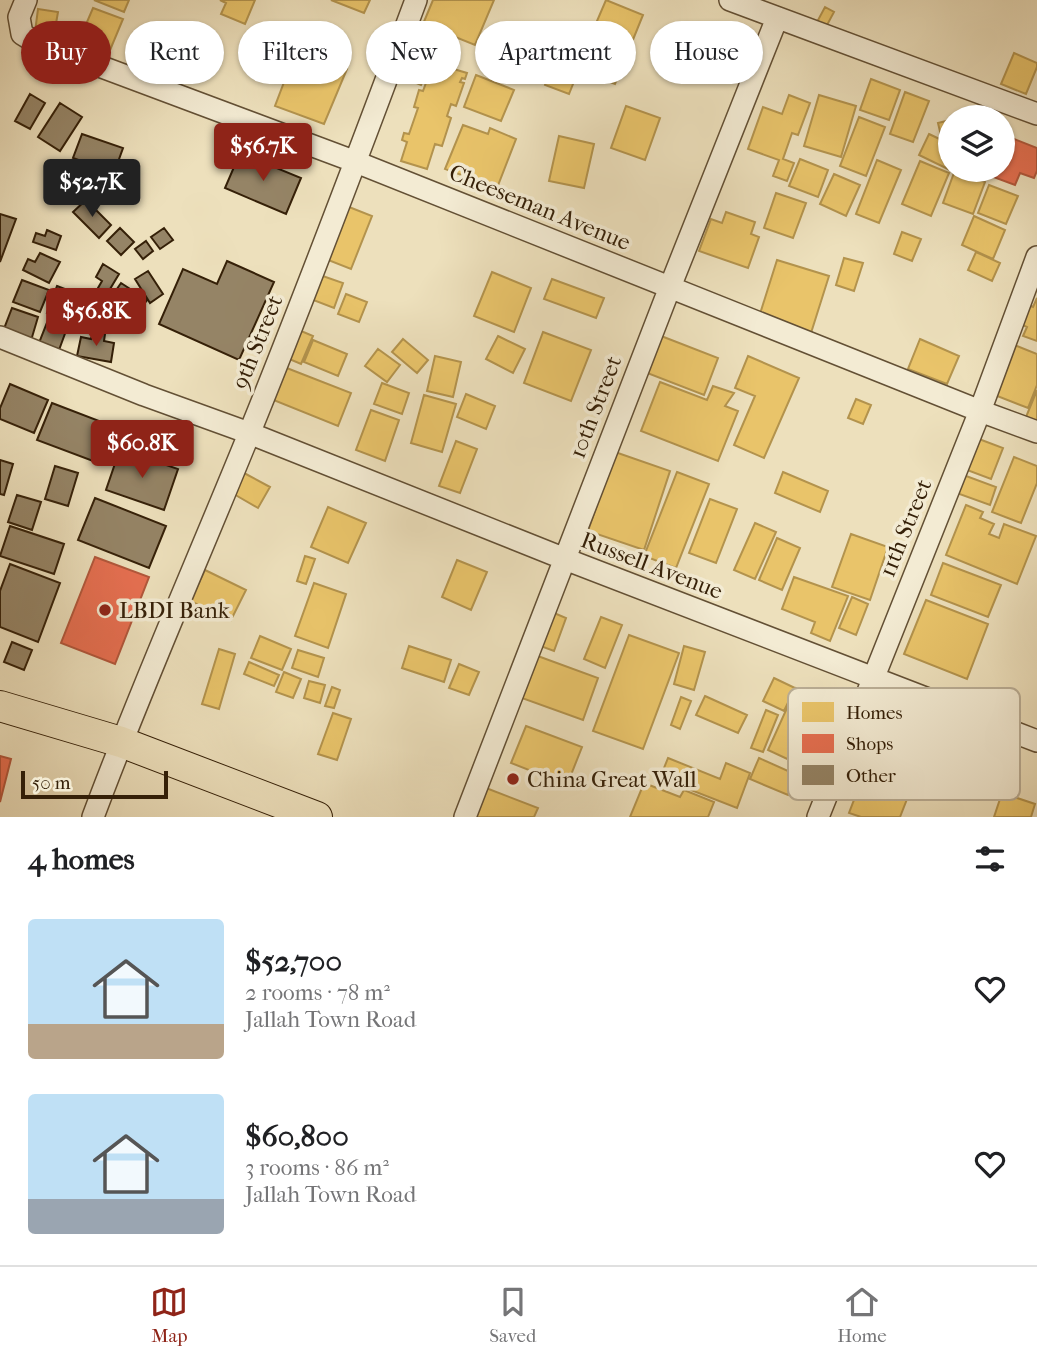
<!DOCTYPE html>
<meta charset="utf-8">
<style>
:root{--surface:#fff;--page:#f2f2f2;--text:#202124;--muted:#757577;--line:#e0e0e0;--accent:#8f2418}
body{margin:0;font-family:"IM FELL French Canon",serif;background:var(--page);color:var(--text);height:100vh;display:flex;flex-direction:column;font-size:26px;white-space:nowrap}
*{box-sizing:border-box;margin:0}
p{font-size:23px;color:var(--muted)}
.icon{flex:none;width:38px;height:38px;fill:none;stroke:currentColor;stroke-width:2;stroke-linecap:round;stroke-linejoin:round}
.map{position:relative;height:817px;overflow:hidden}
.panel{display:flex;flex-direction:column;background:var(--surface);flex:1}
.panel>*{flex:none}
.hud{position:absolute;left:21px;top:21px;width:996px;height:63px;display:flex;gap:14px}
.tools{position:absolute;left:938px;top:105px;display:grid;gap:14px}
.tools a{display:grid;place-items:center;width:77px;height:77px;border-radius:50%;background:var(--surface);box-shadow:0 2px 5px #0004;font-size:35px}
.scale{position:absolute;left:21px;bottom:18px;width:147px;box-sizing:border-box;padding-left:7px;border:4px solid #352008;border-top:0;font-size:19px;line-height:24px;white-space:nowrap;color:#352008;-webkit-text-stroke:5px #f3ebd3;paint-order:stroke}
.price{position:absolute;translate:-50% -60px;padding:0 16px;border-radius:7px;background:var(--accent);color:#fff;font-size:23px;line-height:46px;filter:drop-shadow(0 2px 4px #0008)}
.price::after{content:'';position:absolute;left:50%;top:42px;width:21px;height:16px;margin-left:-10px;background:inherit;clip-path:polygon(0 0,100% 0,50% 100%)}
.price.selected{background:#222;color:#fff}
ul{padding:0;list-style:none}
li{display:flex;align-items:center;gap:21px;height:175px;padding:0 28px}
li span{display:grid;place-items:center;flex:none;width:196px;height:140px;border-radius:7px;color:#555}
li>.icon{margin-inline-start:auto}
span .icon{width:84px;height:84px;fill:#fffc;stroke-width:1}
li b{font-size:30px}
h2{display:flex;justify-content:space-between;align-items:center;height:84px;padding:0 28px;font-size:30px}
.pill{padding:0 24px;border-radius:32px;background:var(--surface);box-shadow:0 2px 5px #0004;font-size:24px;line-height:63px}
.pill.selected{background:var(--accent);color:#fff}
.dock{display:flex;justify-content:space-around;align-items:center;height:98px;border-top:2px solid var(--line);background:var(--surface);font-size:19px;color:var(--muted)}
.dock a{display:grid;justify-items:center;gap:4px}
.dock .selected{color:var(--accent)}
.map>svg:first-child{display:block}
</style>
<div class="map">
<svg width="1037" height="817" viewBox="0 0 1037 817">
<rect width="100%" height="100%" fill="#ede0bc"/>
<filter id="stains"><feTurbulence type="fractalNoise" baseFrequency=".00286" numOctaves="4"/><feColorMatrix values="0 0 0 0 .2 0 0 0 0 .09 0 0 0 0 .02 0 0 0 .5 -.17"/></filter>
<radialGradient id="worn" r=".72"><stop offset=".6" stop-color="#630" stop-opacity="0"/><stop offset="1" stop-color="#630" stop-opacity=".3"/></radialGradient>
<path fill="#e9c46a" stroke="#b3934d" stroke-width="2" d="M94,0H129L124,12Z
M220,0H255L245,24L221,14L226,3Z
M331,0H370L364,13Z
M433,0H494L475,45L423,24Z
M606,0L643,15L615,84L589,74L594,61L582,56Z
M825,7L834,12L826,27L817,22Z
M93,8L123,19L108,55L78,43Z
M38,9L58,12L54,35L35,32Z
M297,48L347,69L324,124L275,106Z
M1014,53L1037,63V67L1026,94L1001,84Z
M405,54L430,66L421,85L395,74Z
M552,64L577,74L569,94L545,85Z
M440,65L467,73L465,79L462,78L460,82L464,83L456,106L451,104L447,116L451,118L442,146L435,144L427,169L401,161L407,142L402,140L404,133L409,134L418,108L414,107L419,90L423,91L430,72L437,74Z
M476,75L514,90L501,121L464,107Z
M871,79L900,90L889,120L860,110Z
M905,92L929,101L913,142L890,134Z
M789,95L810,103L798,135L792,133L783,159L794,163L787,181L773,176L779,160L748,149L763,107L782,114Z
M819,95L856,106L841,157L804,146Z
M626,106L660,118L645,160L611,148Z
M859,117L885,127L866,176L840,166Z
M950,120V138L942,140L938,123Z
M463,125L488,134L490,128L516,139L497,188L445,169Z
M929,134L950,144V170H953L952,171L919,155Z
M559,136L594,144L584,188L549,181Z
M800,159L828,170L818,197L789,186Z
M877,160L901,170L879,223L856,214Z
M920,161L949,173L931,216L902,204Z
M955,170L985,182L973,214L943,203Z
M834,174L860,185L846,216L820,204Z
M989,185L1018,196L1006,224L978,213Z
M776,193L806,203L793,238L764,228Z
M344,205L372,216L351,269L323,258Z
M726,212L755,222L751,234L759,237L748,268L699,251L711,219L722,223Z
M974,216L1005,230L993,259L962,245Z
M902,232L921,239L912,261L894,254Z
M976,252L1000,263L992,281L968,270Z
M844,258L863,263L854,291L836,285Z
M777,260L829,276L811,333L759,317Z
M492,272L531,288L514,332L474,316Z
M317,274L343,283L334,308L308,298Z
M552,279L604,298L596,318L544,299Z
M346,294L367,302L359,322L338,314Z
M1037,298V341L1023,336L1027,327L1020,324L1028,305L1033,307Z
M294,328L313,336L301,364L282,356Z
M543,332L591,350L571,401L524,383Z
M656,334L718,358L704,395L642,371Z
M498,336L525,349L513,373L486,359Z
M403,339L428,360L417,373L392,352Z
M920,339L959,356L947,384L908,369Z
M313,340L347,354L338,376L304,362Z
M1012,344L1037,354V385L1028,408L992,394Z
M378,349L400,365L387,382L365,366Z
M435,356L461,362L453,397L427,391Z
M748,356L799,378L764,458L734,445L755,396L735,388Z
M279,365L351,393L338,426L266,397Z
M660,382L707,400L713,386L734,393L725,406L738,411L718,461L641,431Z
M382,383L409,393L402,414L374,404Z
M1037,390V422L1026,417Z
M466,394L495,406L486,429L457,417Z
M424,395L456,404L442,452L411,443Z
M856,399L871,405L863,424L848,418Z
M371,410L399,420L385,461L356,450Z
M971,436L1003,448L991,479L959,467Z
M456,441L477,449L460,493L439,486Z
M615,452L670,471L644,550L588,531Z
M1014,457L1037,466V483L1021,523L992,512Z
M677,472L709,484L676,568L644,556Z
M783,472L828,491L820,512L775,493Z
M244,473L270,487L258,508L232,493Z
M958,473L996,487L990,505L951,491Z
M710,499L737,509L716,563L689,553Z
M966,505L983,512L980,518L994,524L989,534L999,538L1004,524L1036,536L1017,584L946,555Z
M328,507L366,523L348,563L311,547Z
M755,523L776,532L755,579L734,570Z
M851,534L888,547L870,600L832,587Z
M777,538L800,548L782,590L759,580Z
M305,556L315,559L306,584L297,581Z
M457,560L487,572L471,610L442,597Z
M943,563L1001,585L988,617L931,595Z
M205,570L246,590L231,620L190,601Z
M794,577L848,596L830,641L811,633L815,622L782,609Z
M314,583L346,594L328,648L295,636Z
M852,597L868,604L856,635L839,628Z
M926,600L988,624L967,679L904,654Z
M547,610L566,618L554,651L535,644Z
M601,617L622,625L605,668L584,659Z
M629,635L679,653L643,749L593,731Z
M260,636L291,649L282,670L251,658Z
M409,646L451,660L444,682L402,668Z
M684,646L705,652L694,690L674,684Z
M219,649L235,654L219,709L202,704Z
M298,650L324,658L318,677L292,668Z
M535,655L598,678L583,720L519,697Z
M249,662L279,675L274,686L244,674Z
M459,664L479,672L469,695L449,688Z
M284,672L301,679L293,698L276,692Z
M774,678L795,688L784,711L763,701Z
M309,681L325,685L320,703L304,698Z
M332,687L340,690L334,708L325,706Z
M796,688L826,701L798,764L768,750Z
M705,696L747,715L738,733L696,715Z
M681,697L691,701L680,729L671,725Z
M766,710L778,715L763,752L751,748Z
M333,713L351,719L337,760L318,754Z
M526,726L582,747L567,785L511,763Z
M879,735L925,753L900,817H861L849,813Z
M668,758L720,779L726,763L750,773L737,808L660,778Z
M759,758L797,775L788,795L750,779Z
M644,783L680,797L684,790L714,802L708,817H630Z
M486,788L538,808L534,817H474Z
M1002,793L1035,804L1031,817H994Z"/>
<path fill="#e76f51" stroke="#b2573b" stroke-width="2" d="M1004,135L1037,148V171L1034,178L1020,173L1015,185L988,175L990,170H1003Z
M95,557L149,577L115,664L61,643Z
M0,756L11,759L0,802Z"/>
<path fill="#958466" stroke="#352008" stroke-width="2" d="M30,94L45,103L30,129L15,121Z
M60,103L82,117L60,151L38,137Z
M82,134L123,148L114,173L73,158Z
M240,153L301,178L286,214L225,188Z
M72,165L89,172L78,200L61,194Z
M86,200L111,225L99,238L73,212Z
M0,214L16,219L0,262Z
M120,228L134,242L121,255L107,241Z
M164,228L173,240L160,249L151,237Z
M47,230L61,236L56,250L33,242L36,233L45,236Z
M146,241L153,251L143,259L135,249Z
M40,253L60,262L49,283L23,270L28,259L35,262Z
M227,261L274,282L239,360L159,324L183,269L217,284Z
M103,264L119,274L107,294L98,288L102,281L96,277Z
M148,271L163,294L150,303L135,279Z
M22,280L49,290L40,312L13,302Z
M121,283L147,300L136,316L110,299Z
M57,286L78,294L68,320L47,313Z
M96,298L117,310L107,326L86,314Z
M12,308L38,317L30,344L2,334Z
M48,320L67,328L59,350L39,343Z
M93,332L105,334L104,341L114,343L111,362L77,356L81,337L91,339Z
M10,384L48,400L34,433L0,419V408Z
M52,403L107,424L93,461L37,440Z
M120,449L178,469L164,510L106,490Z
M0,460L13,464L4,495L0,494Z
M55,466L78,473L68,506L45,499Z
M17,495L41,502L32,530L8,522Z
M95,498L166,526L149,568L78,540Z
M10,526L64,544L54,574L0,556Z
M10,564L60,583L38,642L0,627V591Z
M12,642L32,650L24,670L4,662Z"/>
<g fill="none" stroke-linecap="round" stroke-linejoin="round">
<g stroke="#635035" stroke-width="24">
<path id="minor" d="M26,0L19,17L22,34L35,42L356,162L980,411L1037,432
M730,0L1037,114
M0,337L144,395L249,433L565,559L1037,741
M93,817C141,688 197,562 249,434C307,291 362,145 416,0
M465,817L670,287L777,18
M818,817L980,411L1037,257"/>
</g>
<g stroke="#352008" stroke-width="32">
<path id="highway" d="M0,706L121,742L317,817"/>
</g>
<use href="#minor" stroke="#f3ebd3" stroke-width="21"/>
<use href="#highway" stroke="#ede0bc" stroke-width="30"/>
</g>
<g fill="#8f2418" stroke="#f3ebd3" stroke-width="2.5">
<circle cx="105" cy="610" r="7"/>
<circle cx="513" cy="779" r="7"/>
</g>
<g text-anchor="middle" stroke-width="7" stroke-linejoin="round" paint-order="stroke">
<g font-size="23" fill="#352008" stroke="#f3ebd3">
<text transform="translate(540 207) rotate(22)" y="8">Cheeseman Avenue</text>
<text transform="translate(257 342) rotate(-68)" y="8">9th Street</text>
<text transform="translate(595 407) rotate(-69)" y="8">10th Street</text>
<text transform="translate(905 528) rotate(-68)" y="8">11th Street</text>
<text transform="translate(652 565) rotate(21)" y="8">Russell Avenue</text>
</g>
<g font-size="23" fill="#352008" stroke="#f3ebd3" text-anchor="start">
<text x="119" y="618">LBDI Bank</text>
<text x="527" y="787">China Great Wall</text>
</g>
</g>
<rect x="788" y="688" width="232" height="112" rx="10" fill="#f3ebd3" stroke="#baae96" stroke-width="2"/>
<rect x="802" y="702" width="32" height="20" fill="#e9c46a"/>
<rect x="802" y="734" width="32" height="19" fill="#e76f51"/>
<rect x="802" y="765" width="32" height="20" fill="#958466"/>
<g font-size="19" fill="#352008">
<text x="846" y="719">Homes</text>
<text x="846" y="750">Shops</text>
<text x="846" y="782">Other</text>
</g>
<rect width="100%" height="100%" filter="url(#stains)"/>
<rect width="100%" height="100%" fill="url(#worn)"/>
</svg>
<div class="tools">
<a><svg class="icon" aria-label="layers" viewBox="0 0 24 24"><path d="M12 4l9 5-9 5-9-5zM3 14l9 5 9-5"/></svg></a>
</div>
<div class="scale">50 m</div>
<b class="price" style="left:263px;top:183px">$56.7K</b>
<b class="price selected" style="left:92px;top:219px">$52.7K</b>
<b class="price" style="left:96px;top:348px">$56.8K</b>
<b class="price" style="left:142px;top:480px">$60.8K</b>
<div class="hud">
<a class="pill selected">Buy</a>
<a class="pill">Rent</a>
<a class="pill">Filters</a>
<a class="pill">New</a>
<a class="pill">Apartment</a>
<a class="pill">House</a>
</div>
</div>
<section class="panel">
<h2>4 homes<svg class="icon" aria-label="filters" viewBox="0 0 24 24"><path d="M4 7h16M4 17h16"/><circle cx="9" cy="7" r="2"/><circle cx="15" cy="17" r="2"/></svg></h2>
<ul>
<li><span style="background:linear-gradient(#bfe0f5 75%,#b9a48a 0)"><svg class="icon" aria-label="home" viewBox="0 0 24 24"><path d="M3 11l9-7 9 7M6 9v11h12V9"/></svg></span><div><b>$52,700</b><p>2 rooms · 78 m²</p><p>Jallah Town Road</p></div><svg class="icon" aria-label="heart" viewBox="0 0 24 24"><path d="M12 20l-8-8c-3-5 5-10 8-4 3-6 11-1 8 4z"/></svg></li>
<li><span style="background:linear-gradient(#bfe0f5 75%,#9aa5b1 0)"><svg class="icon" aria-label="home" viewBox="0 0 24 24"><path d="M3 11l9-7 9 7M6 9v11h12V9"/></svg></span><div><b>$60,800</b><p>3 rooms · 86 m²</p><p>Jallah Town Road</p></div><svg class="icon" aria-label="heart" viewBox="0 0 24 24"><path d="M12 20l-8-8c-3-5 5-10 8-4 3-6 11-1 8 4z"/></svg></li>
</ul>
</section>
<nav class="dock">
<a class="selected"><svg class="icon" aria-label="map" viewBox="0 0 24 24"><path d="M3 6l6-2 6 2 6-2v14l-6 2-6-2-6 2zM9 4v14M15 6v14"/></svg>Map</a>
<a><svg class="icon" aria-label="saved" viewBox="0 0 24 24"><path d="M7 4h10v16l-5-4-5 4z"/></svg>Saved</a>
<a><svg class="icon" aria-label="home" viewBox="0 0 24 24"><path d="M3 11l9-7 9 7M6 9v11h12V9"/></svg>Home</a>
</nav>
